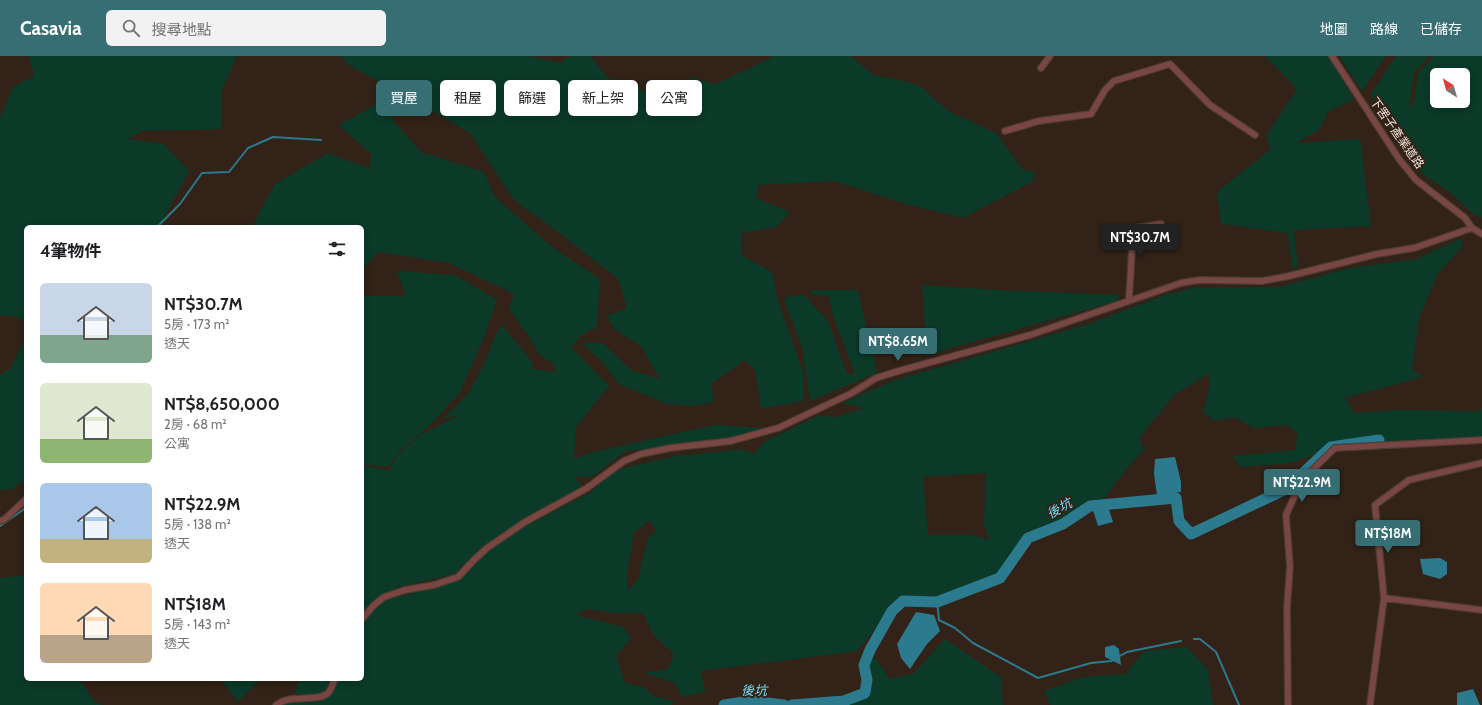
<!DOCTYPE html>
<html lang="zh-TW">
<meta charset="utf-8">
<style>
:root{--surface:#fff;--page:#f2f2f2;--text:#202124;--muted:#757577;--accent:#366e74}
body{margin:0;font-family:Cabin,"Noto Sans TC",sans-serif;background:var(--page);color:var(--text);height:100vh;display:flex;flex-direction:column;font-size:15px;white-space:nowrap}
*{box-sizing:border-box;margin:0}
p{font-size:13px;color:var(--muted)}
.icon{flex:none;width:22px;height:22px;fill:none;stroke:currentColor;stroke-width:2;stroke-linecap:round;stroke-linejoin:round}
.map{position:relative;flex:1;overflow:hidden}
.side{position:absolute;left:24px;top:169px;width:340px;height:456px;display:flex;flex-direction:column;background:var(--surface);border-radius:6px;box-shadow:0 2px 10px #0003}
.side>*{flex:none}
.hud{position:absolute;left:376px;top:24px;width:380px;height:36px;display:flex;gap:8px}
.needle{width:26px;rotate:323deg}
.tools{position:absolute;left:1430px;top:12px;display:grid;gap:8px}
.tools a{display:grid;place-items:center;width:40px;height:40px;border-radius:6px;background:var(--surface);box-shadow:0 2px 10px #0003;font-size:20px}
.price{position:absolute;translate:-50% -34px;padding:0 9px;border-radius:4px;background:var(--accent);color:#fff;font-size:13px;line-height:26px;filter:drop-shadow(0 1px 2px #0008)}
.price::after{content:'';position:absolute;left:50%;top:24px;width:12px;height:9px;margin-left:-6px;background:inherit;clip-path:polygon(0 0,100% 0,50% 100%)}
.price.selected{background:#222;color:#fff}
ul{padding:0;list-style:none}
li{display:flex;align-items:center;gap:12px;height:100px;padding:0 16px}
li span{display:grid;place-items:center;flex:none;width:112px;height:80px;border-radius:6px;color:#555}
li>.icon{margin-inline-start:auto}
span .icon{width:48px;height:48px;fill:#fffc;stroke-width:1}
li b{font-size:17px}
h2{display:flex;justify-content:space-between;align-items:center;height:48px;padding:0 16px;font-size:17px}
.tag{padding:0 14px;border-radius:6px;background:var(--surface);box-shadow:0 2px 10px #0003;font-size:14px;line-height:36px}
.tag.selected{background:var(--accent);color:#fff}
header{display:flex;align-items:center;gap:24px;box-sizing:border-box;height:56px;padding:0 20px;background:var(--accent);color:#fff}
header strong{font-size:19px}
nav{display:flex;gap:22px;margin-inline-start:auto;font-size:14px}
.search{width:280px;height:36px;background:var(--page);display:flex;align-items:center;gap:10px;box-sizing:border-box;padding:0 14px;border-radius:6px;color:var(--muted);font-size:15px}
.map>svg:first-child{display:block}
</style>
<header>
<strong>Casavia</strong>
<div class="search"><svg class="icon" aria-label="search" viewBox="0 0 24 24"><circle cx="10" cy="10" r="6"/><path d="M15 15l6 6"/></svg>搜尋地點</div>
<nav><a>地圖</a><a>路線</a><a>已儲存</a></nav>
</header>
<div class="map">
<svg width="1482" height="649" viewBox="0 0 1482 649">
<rect width="100%" height="100%" fill="#322217"/>
<path fill="#0b3a28" fill-rule="evenodd" d="M29,0H237L222,34L221,73L142,75L127,83L164,88L189,115L159,171H26V266L15,261L0,259V61L14,30L34,20Z
M341,0H528L560,7L571,0H590L608,22L636,29L652,43L658,44L665,30H689L690,21L716,28L775,0H851L873,19L909,26L922,31L948,55L996,77L1023,114L1035,116L1033,125L963,162L906,148L834,125L758,129L756,142L790,156L777,171L741,177V199L772,216L778,245L803,315V345L761,353L755,314L745,304L711,328L714,346L692,350L667,348L619,328L603,307L582,287H603L631,314L660,323L640,289L615,274L607,260L627,252L618,223L562,179L514,144L470,77L410,42L348,9Z
M1265,0H1328L1354,43L1329,55L1319,74L1296,87L1360,83L1371,170L1294,174L1298,213L1292,212L1288,177L1221,168L1217,136L1270,94L1267,78L1297,33Z
M1339,0H1386L1362,35Z
M1396,0H1429L1414,17L1409,53L1415,44L1418,17L1434,0H1482V162L1472,157L1451,137L1424,119L1401,92L1403,70L1397,86L1371,38ZM1437,19H1463V45H1437Z
M378,47L421,96L484,116L495,141L552,191L600,223L597,271L583,278L571,291L609,330L576,371L574,403L594,396L714,369L763,372L745,381L666,392L625,395L592,421H575L584,432L528,463L458,517L399,531L367,552L362,560V409L389,415L396,401L420,379L461,358L443,363L468,338L483,310L497,276L502,269L532,306L534,313L556,316L553,308L539,298L527,278L509,253L514,238L449,207L378,196L362,214V171H252L275,128L328,97L370,113L371,98L339,69Z
M1459,183L1464,188L1437,219L1419,263L1412,313L1423,321L1345,342L1354,357L1402,354L1479,355L1482,352V387L1473,386L1352,388L1289,407L1240,411L1233,400L1296,394L1297,377L1288,369L1254,372L1234,361L1215,365L1203,356L1209,332V318L1175,338L1139,382L1144,394L1128,411L1103,444L1015,496L1006,517C971,532 935,549 896,548L857,595L701,615L705,636L682,641L675,627L644,617L668,613L674,598L654,580L643,557H614L587,553L575,559L624,571L631,583L616,600L625,627L644,631L653,640L676,646L671,649H284L289,645L322,643L331,639L338,623H362V569L367,561L384,544L438,531L462,521L474,508L489,495L515,476L591,436L614,415L616,416L624,412L676,400L742,393L754,398L764,386L817,360L837,361L864,352L842,347L895,324L1089,268L1165,239L1196,231H1279L1350,212L1417,203ZM986,417L984,470L990,484L971,479H928L923,421ZM650,464L656,475L647,483L638,524L628,534L627,521L634,477Z
M397,215L455,219L497,244L484,282L460,336L432,367L397,398L388,411L362,408V240H406Z
M922,229L1014,235L1120,239L1117,245L927,299Z
M811,234H858L877,317L810,345L802,291L784,245L786,241L804,239L828,265L847,318H855L833,260L829,240L812,239Z
M26,281V422L13,433L0,434V318L10,313Z
M26,519V623H79L95,646L102,649H0V522Z
M945,583L1001,621L1003,649H827L856,644L872,626L867,607L876,602L889,623L913,618Z
M1187,591L1208,614L1213,649H1051L1044,635L1083,621L1126,618L1144,595Z
M221,623H261L238,646Z
M303,623H333C323,641 314,638 295,638L298,628Z"/>
<path fill="#2b7a8d" d="M1175,401L1181,426V436L1157,439L1154,418L1155,403Z
M1108,450L1113,466L1098,470L1092,451Z
M1440,502L1447,506V518L1440,523L1423,518L1420,503Z
M916,556L934,559L940,575L927,588L910,613L901,602L897,588Z
M1114,589L1119,593L1121,609L1105,601V591Z
M1473,633L1480,649H1457V637Z"/>
<g fill="none" stroke-linecap="round" stroke-linejoin="round">
<path stroke="#2b7a8d" stroke-width="2" d="M157,171L180,148L202,117L229,116L248,92L273,81L321,84
M0,470L23,454L26,450
M937,546L939,564L955,572L973,587L1038,622L1091,607L1112,605L1115,603
M1194,583H1200L1216,596L1239,649
M1118,601L1127,596L1181,585"/>
<path stroke="#2b7a8d" stroke-width="11" d="M724,649L750,645L784,649
M792,649L844,645L865,637L867,624L864,609L870,594L892,555L903,545L937,546L1000,522L1028,482L1063,468L1090,450L1176,442L1179,465L1191,478L1286,433L1331,391L1379,384"/>
<g stroke="#4c3d32" stroke-width="8">
<path id="minor" d="M1332,0L1399,103L1416,124L1465,162L1472,172
M1041,12L1050,0
M1005,75L1039,65L1091,58L1105,34L1114,25L1170,8L1210,49L1255,79
M1129,244L1133,176L1135,172L1161,168
M0,465L5,463L26,443
M1384,542L1482,554
M362,563L373,550L384,541L405,534L434,529L458,521L475,503L487,492L525,466L587,432L624,405L641,398L670,392L731,385L778,372L852,337L876,322L902,314L1030,279L1181,227L1199,224L1262,225L1289,220L1377,198L1414,192L1472,172L1482,178
M276,649C291,637 317,647 328,637C331,634 333,627 335,623
M1288,649L1287,552L1290,510L1286,459L1302,424L1335,392L1482,384
M1370,649L1384,542L1375,449L1409,424L1482,407"/>
</g>
<use href="#minor" stroke="#7a4643" stroke-width="5.5"/>
</g>
<g text-anchor="middle" stroke-width="4" stroke-linejoin="round" paint-order="stroke">
<g font-size="12" fill="#ebe0d8" stroke="#322217">
<text transform="translate(1397 77) rotate(55)" y="4">下罟子產業道路</text>
</g>
<g font-size="13" font-style="italic" fill="#74def9" stroke="#322217">
<text transform="translate(1059 452) rotate(-29)" y="5">後坑</text>
<text transform="translate(754 634) rotate(1)" y="5">後坑</text>
</g>
</g>
</svg>
<div class="tools">
<a><svg class="needle" viewBox="-14 -14 28 28"><path d="M0-13l5 13h-10z" fill="#e53935"/><path d="M0 13l5-13h-10z" fill="#757577"/></svg></a>
</div>
<b class="price selected" style="left:1140px;top:202px">NT$30.7M</b>
<b class="price" style="left:898px;top:306px">NT$8.65M</b>
<b class="price" style="left:1302px;top:447px">NT$22.9M</b>
<b class="price" style="left:1388px;top:498px">NT$18M</b>
<div class="hud">
<a class="tag selected">買屋</a>
<a class="tag">租屋</a>
<a class="tag">篩選</a>
<a class="tag">新上架</a>
<a class="tag">公寓</a>
</div>
<section class="side">
<h2>4筆物件<svg class="icon" aria-label="filters" viewBox="0 0 24 24"><path d="M4 7h16M4 17h16"/><circle cx="9" cy="7" r="2"/><circle cx="15" cy="17" r="2"/></svg></h2>
<ul>
<li><span style="background:linear-gradient(#c9d6e8 65%,#7fa58c 0)"><svg class="icon" aria-label="home" viewBox="0 0 24 24"><path d="M3 11l9-7 9 7M6 9v11h12V9"/></svg></span><div><b>NT$30.7M</b><p>5房 · 173 m²</p><p>透天</p></div></li>
<li><span style="background:linear-gradient(#dfe7d0 70%,#8fb573 0)"><svg class="icon" aria-label="home" viewBox="0 0 24 24"><path d="M3 11l9-7 9 7M6 9v11h12V9"/></svg></span><div><b>NT$8,650,000</b><p>2房 · 68 m²</p><p>公寓</p></div></li>
<li><span style="background:linear-gradient(#a9c7e8 70%,#c2b280 0)"><svg class="icon" aria-label="home" viewBox="0 0 24 24"><path d="M3 11l9-7 9 7M6 9v11h12V9"/></svg></span><div><b>NT$22.9M</b><p>5房 · 138 m²</p><p>透天</p></div></li>
<li><span style="background:linear-gradient(#ffd9b3 65%,#b9a48a 0)"><svg class="icon" aria-label="home" viewBox="0 0 24 24"><path d="M3 11l9-7 9 7M6 9v11h12V9"/></svg></span><div><b>NT$18M</b><p>5房 · 143 m²</p><p>透天</p></div></li>
</ul>
</section>
</div>
